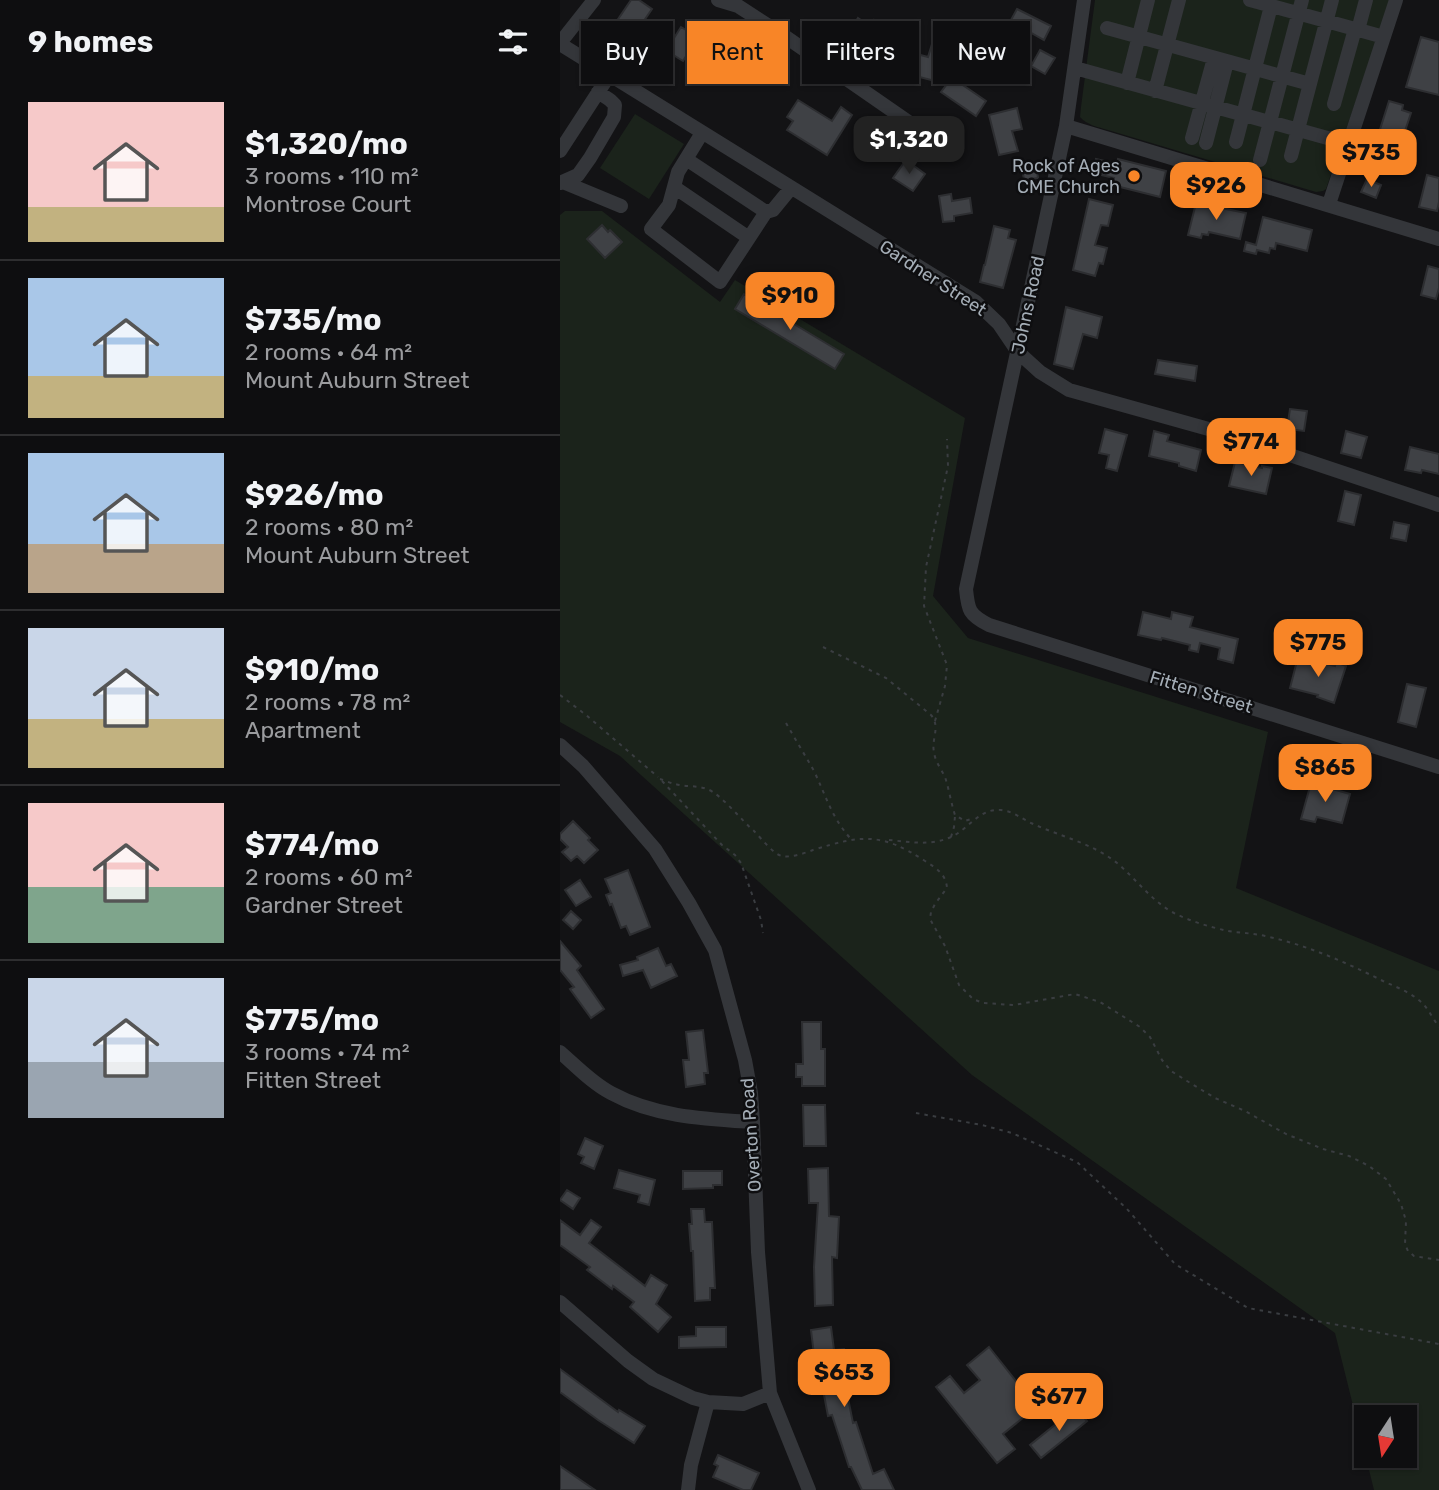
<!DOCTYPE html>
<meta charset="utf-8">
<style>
:root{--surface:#0e0e10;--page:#1c1c1e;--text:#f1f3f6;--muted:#9b9c9f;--line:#2e2e30;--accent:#f88527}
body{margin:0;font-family:Rubik,sans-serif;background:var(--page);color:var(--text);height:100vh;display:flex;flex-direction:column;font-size:26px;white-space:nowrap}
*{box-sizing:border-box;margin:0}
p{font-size:23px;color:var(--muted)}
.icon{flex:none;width:38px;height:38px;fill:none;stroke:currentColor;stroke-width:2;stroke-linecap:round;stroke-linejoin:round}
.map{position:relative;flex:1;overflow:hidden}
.sheet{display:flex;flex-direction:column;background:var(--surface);width:560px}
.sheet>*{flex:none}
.guide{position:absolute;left:21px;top:21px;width:665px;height:63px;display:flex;gap:14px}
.needle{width:46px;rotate:192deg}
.buttons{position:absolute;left:794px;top:1405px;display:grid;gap:14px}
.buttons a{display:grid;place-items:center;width:63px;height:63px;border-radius:0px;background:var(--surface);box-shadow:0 2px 5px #0004,0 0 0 2px var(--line);font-size:35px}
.price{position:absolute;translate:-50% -60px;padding:0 16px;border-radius:14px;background:var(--accent);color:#111;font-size:23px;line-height:46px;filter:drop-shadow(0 2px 4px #0008)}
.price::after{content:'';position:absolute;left:50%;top:42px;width:21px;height:16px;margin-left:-10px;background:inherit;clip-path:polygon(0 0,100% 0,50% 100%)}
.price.current{background:#222;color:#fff}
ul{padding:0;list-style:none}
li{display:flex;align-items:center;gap:21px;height:175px;padding:0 28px}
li+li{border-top:2px solid var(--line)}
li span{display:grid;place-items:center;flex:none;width:196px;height:140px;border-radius:0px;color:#555}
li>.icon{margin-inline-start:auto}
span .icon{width:84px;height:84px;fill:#fffc;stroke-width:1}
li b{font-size:30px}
h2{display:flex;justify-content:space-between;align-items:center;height:84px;padding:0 28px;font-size:30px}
.pill{padding:0 24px;border-radius:0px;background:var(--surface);box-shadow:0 2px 5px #0004,0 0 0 2px var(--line);font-size:24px;line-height:63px}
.pill.current{background:var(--accent);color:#111}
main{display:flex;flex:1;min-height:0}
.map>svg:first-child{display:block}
</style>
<main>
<section class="sheet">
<h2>9 homes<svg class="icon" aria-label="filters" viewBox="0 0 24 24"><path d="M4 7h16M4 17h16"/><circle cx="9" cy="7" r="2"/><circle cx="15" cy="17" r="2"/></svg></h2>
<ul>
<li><span style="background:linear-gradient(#f6c9c9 75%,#c2b280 0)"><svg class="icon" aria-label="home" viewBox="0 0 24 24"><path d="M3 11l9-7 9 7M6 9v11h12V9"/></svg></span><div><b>$1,320/mo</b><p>3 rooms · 110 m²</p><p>Montrose Court</p></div></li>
<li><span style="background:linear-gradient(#a9c7e8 70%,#c2b280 0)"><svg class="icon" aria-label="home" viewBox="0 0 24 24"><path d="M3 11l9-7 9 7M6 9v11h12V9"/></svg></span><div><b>$735/mo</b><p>2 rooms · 64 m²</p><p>Mount Auburn Street</p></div></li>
<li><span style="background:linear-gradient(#a9c7e8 65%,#b9a48a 0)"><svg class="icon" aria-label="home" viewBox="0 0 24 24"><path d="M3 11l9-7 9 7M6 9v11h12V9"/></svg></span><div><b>$926/mo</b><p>2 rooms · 80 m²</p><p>Mount Auburn Street</p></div></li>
<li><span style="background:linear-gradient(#c9d6e8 65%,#c2b280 0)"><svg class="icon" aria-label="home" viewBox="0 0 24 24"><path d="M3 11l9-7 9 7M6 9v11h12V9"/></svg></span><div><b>$910/mo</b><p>2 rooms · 78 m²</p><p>Apartment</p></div></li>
<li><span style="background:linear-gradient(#f6c9c9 60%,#7fa58c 0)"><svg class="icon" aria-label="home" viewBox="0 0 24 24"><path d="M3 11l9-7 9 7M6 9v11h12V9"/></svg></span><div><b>$774/mo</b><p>2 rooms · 60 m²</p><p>Gardner Street</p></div></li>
<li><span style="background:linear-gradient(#c9d6e8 60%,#9aa5b1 0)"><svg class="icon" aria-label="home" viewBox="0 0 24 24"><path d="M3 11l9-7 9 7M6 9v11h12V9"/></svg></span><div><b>$775/mo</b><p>3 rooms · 74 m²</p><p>Fitten Street</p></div></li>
</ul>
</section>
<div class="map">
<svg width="879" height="1490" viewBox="0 0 879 1490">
<rect width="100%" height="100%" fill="#131315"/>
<path fill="#1b231b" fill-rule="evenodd" d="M535,0H830L766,189L763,191L756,192L548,130C538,127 527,125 520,117L521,107Z
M75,114L124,144L89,199L40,168Z
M5,211H42L160,302L175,280L405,418L373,596L408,638L708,732L676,888L879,971V1490H814L775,1333L412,1075L60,756L0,722V215ZM807,1418H845V1456H807Z"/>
<path fill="#3f4145" stroke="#2d2e31" stroke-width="2" d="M71,0H79L92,9L68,44L50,31Z
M457,9L491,26L484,40L466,30L462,37L446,29Z
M298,18L310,26L314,20L323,26L318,33L327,39L318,53L288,34Z
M121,27L138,37L123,61L105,50L103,54L89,45L98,31L105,36L107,34L114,38Z
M861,37L879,42V95L846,87Z
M372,44L390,49L384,72L426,101L416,116L381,92L387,84L336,71L342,50L368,57Z
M152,45L184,62L172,83L140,66Z
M480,50L495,58L485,74L471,66Z
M238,100L272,121L281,107L292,115L267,155L227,130L233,121L227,117Z
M829,101L843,105L842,110L851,113L839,149L816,142Z
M457,108L462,129L452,131L458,151L439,155L429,115Z
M536,159L557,164L558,159L606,171L600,197L552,185L554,178L533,173Z
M346,160L365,174L353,191L333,178Z
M476,165L478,178L464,180L462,167Z
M867,175L879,178V202L877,211L859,207Z
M807,179L821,185L816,198L801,192Z
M391,194L392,201L410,198L412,213L394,216V221L383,222L379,196Z
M529,199L553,205L548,226L541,225L535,245L547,248L543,264L539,263L535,276L513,270Z
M636,203L686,213L680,239L649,232L648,235L642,234L641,238L628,235Z
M703,217L752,230L747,251L716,243L715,249L710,248L709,253L697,250L696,254L684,251L686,242L696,245Z
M42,225L48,232L50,230L62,242L45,258L27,239Z
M434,226L450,230L448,238L456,240L443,288L420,282L424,265H425Z
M868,266L879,269V288L876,299L861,295Z
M184,294L284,354L275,369L175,309Z
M506,307L542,317L537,338L523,334L513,369L494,364Z
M598,360L637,366L635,381L595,374Z
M730,409L747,411L744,431L727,429Z
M545,429L567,435L557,471L546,468L549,455L539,453Z
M594,431L609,435L607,441L641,450L636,471L619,466V463L589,456Z
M786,431L807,437L801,458L781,453Z
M850,447L879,454V474L862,470L861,473L845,470Z
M675,462L702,468V466L712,468L706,494L669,486Z
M785,491L801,495L794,525L778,521Z
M834,522L849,525L846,541L831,538Z
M583,612L611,619L612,612L633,617L630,627L678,639L673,663L658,659L660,648L640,643L638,652L629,650L630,645L602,638L601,640L578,635Z
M738,657L775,666L776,662L786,666L774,703L757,697L758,695L730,688Z
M847,684L866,688L856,727L838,722Z
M751,783L790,794L782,823L757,817L755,822L741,819Z
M13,821L30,838L28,840L38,850L24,863L17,856L11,861L2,852L8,847L0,839V834Z
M68,870L90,927L70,935L66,926L61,928L52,904L50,905L46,895L51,893L45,879Z
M20,880L31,897L16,906L5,890Z
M11,911L21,920L13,929L3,920Z
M0,941L21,966L17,970L44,1009L31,1018L10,989L14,987L0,970Z
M98,948L106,966L111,964L117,976L91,988L83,970L63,976L60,965L78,960L77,957Z
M242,1022H261V1049H265V1086H242V1077H236V1064H243Z
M143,1030L148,1073H144L145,1084L126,1087L123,1060H129L126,1032Z
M243,1105H265L266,1146H244Z
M25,1138L43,1146L34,1169L21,1163L24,1157L18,1154Z
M268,1168L269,1216L279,1217L277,1258L272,1257L273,1305L255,1306L254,1267L258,1203H249L248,1169Z
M59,1170L95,1180L89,1205L78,1202L80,1195L54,1188Z
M123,1171H162V1185H153V1188L123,1189Z
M7,1190L20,1198L13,1209L0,1200Z
M131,1209H144L145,1222H152L155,1288H150V1300L135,1301L133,1251H131L129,1224H132Z
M0,1220L20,1235L31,1220L41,1227L29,1243L85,1286L91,1275L107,1285L96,1304L111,1317L98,1332L70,1307L74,1302L53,1286L52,1289L27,1270L30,1267L0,1245Z
M136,1327H166V1347L119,1348V1337L136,1336Z
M271,1327L274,1350L284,1349L287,1377L294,1375L297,1391L287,1393L293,1423L296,1422L313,1474L324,1469L334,1490H302L291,1467H289L272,1415L268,1416L258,1363H255L251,1330Z
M429,1347L463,1390L467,1387L480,1404L443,1434L455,1449L437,1463L376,1387L390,1376L404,1393L420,1380L407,1365Z
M0,1369L58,1412L59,1410L85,1426L74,1443L38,1420L0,1392Z
M516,1408L527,1421L481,1458L470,1445Z
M158,1455L199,1473L191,1490H183L153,1477L158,1466L154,1464Z
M0,1466L35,1490H0Z"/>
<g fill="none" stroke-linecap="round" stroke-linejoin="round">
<path stroke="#3a3d41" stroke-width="2" stroke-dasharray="3.5 5" stroke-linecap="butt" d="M263,647L326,678L371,715C381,727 371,739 374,752C375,761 381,769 385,777C389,789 391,803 395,815L405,821L414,818
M0,695L26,715L98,777
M375,721L385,686L387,665L364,606L366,567L388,466L387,439
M226,723C235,739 245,755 254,771C266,796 271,816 290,838
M100,779C104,780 110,783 115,784C125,787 136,785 147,789C161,794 181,820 194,831C201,838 213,854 222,856C231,858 245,853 253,850C301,835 321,832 365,861C376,868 386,874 387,888L375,904L371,912L370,919L385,946L399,985L413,999L423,1003L454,1005L515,994L540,1002L580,1027L590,1037L602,1060L611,1071L627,1081L655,1098L685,1111L726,1134L763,1149L789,1156L809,1166L826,1179L841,1204L846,1221L845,1244L848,1251L854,1256L879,1260
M102,781L162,845L175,855L181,863L201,920L203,933
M391,837L394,827L395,816
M329,840C350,842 371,846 391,837C409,829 419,808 441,810C452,811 461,818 471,823C499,836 532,843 557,863C576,879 590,899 612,912C629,921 650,927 668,931C680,933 692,933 705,936C747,945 785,962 823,981C836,987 850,992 861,1002C868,1008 873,1019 879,1027
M356,1113L422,1125L452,1133L517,1162L567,1209L615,1264L688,1308L879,1344"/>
<path stroke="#34363a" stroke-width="14" d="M158,0L178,6L223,35L389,150
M524,0L506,126L406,589C408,610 409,615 429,625L879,767
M690,0L824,37
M547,28L750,84
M798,30L806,0
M0,43L34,0
M0,44L416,302L439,324L458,352L480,372L509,390L670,435L879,505
M515,68L789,144
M567,83L588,0
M595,91L619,0
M774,104L795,29
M506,126L879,239
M142,133L118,172L109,205L91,229L160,282L206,212L213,210L231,188
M632,138L654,58
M676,142L711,6
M646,143L667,62
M0,151L50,74
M731,156L772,0
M126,159L206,212
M700,160L742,0
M3,182L61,206
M0,183L18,175L30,158L54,117L55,105L50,100L38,92
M114,187L189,238
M769,204L836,0
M0,745L23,766L95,849L129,903L155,950L185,1060L191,1093L193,1122L198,1252L210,1393L249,1490
M0,1052C16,1066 32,1083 51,1093C95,1117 145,1119 193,1122
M0,1302L68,1361L93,1379L133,1398L148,1402L183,1404L210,1393
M128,1490L131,1465L148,1402"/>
</g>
<circle fill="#f88527" stroke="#0e0e10" stroke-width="2.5" cx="574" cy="176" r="7"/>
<g text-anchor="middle" stroke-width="5" stroke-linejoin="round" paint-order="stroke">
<g font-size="18" fill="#a4adb6" stroke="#0e0e10" text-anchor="end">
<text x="560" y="172">Rock of Ages<tspan x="560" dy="21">CME Church</tspan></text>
</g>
<g font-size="18" fill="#a4adb6" stroke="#0e0e10">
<text transform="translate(373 278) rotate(33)" y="6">Gardner Street</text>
<text transform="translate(468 305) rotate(-78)" y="6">Johns Road</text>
<text transform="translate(641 692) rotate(17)" y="6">Fitten Street</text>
<text transform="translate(191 1135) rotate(-94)" y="6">Overton Road</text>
</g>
</g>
</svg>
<div class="buttons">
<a><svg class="needle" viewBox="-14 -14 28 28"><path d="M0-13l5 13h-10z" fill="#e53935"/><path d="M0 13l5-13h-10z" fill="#9b9c9f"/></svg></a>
</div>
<b class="price current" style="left:349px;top:176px">$1,320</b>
<b class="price" style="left:811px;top:189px">$735</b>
<b class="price" style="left:656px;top:222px">$926</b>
<b class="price" style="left:230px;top:332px">$910</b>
<b class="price" style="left:691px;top:478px">$774</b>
<b class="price" style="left:758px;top:679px">$775</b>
<b class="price" style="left:765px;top:804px">$865</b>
<b class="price" style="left:284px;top:1409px">$653</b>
<b class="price" style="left:499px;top:1433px">$677</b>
<div class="guide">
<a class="pill">Buy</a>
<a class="pill current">Rent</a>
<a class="pill">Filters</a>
<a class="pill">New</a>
</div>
</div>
</main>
